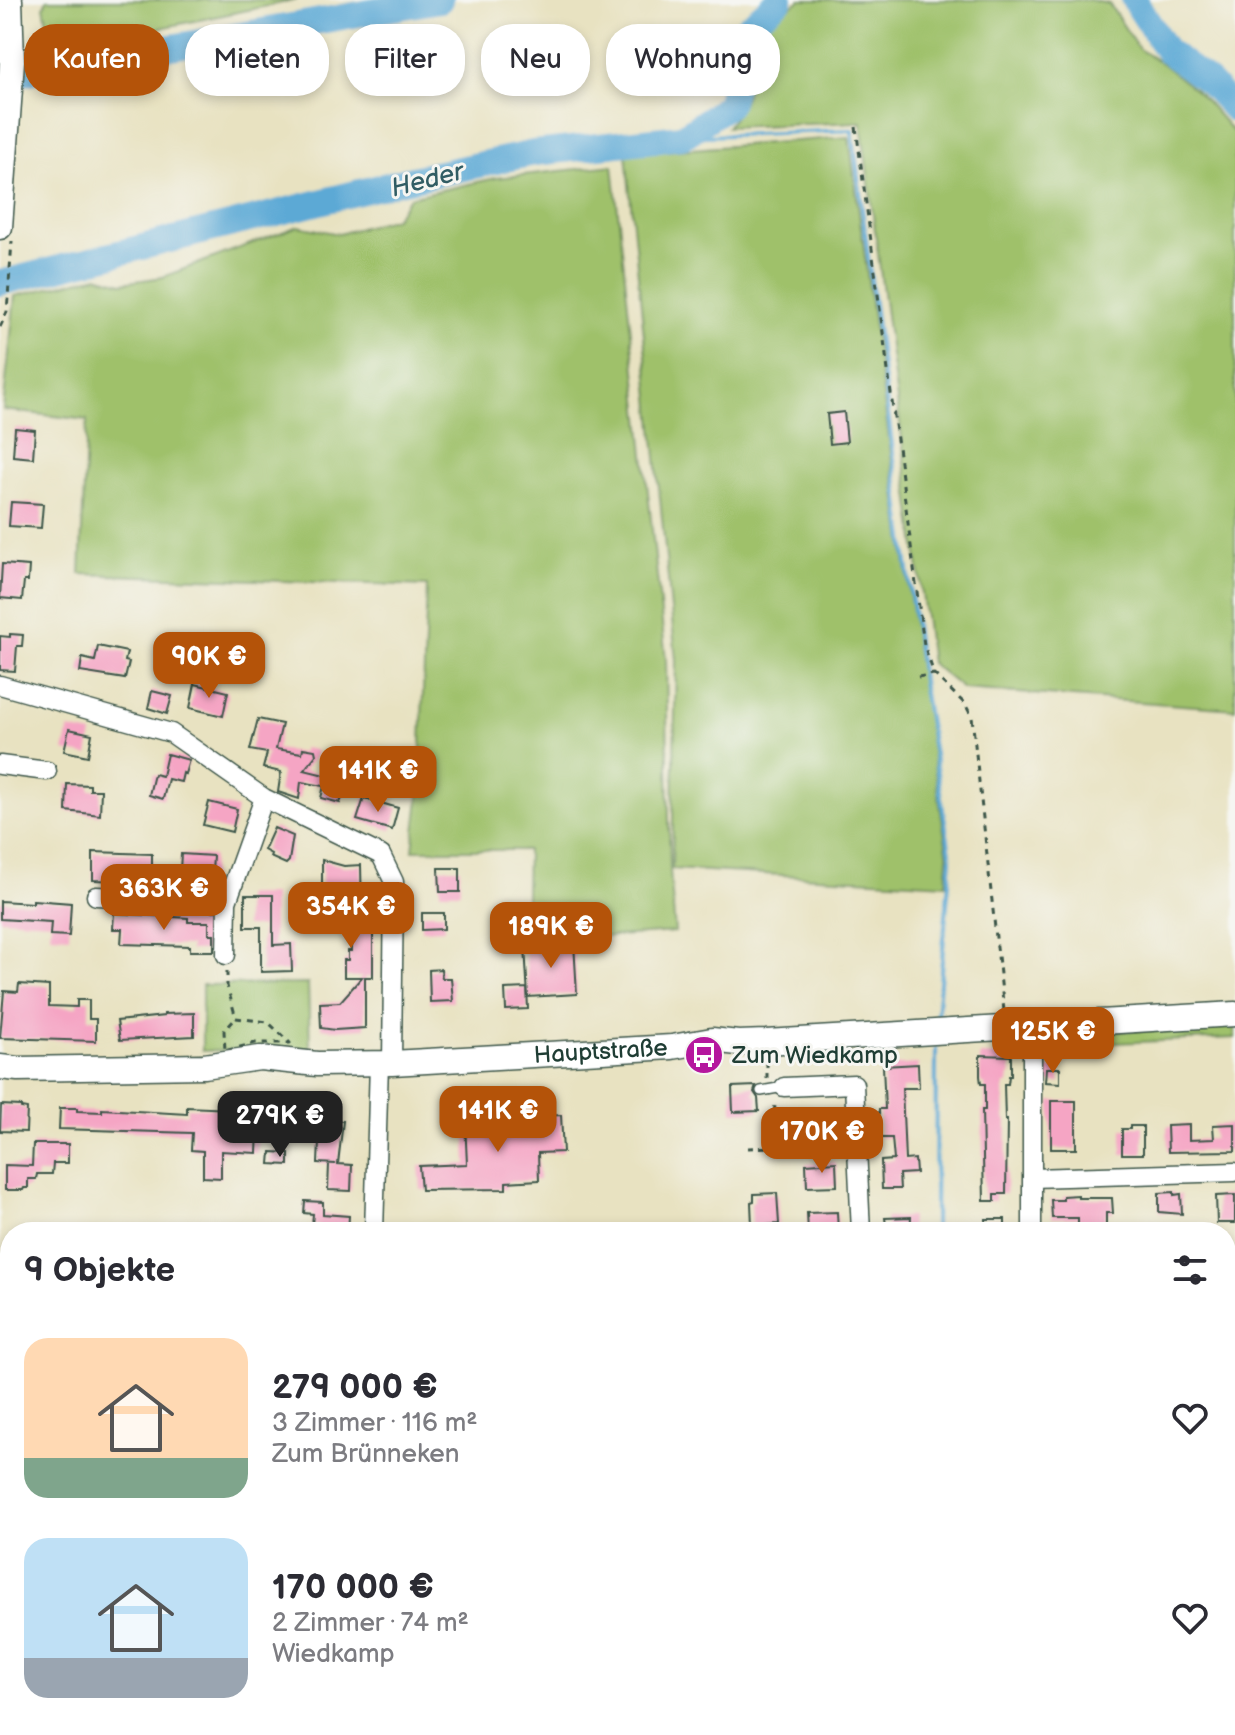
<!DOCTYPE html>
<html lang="de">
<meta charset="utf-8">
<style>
:root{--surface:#fff;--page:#f7f7f7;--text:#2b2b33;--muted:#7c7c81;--accent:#b45309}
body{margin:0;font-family:"Balsamiq Sans",sans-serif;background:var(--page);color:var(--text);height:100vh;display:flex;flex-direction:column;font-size:30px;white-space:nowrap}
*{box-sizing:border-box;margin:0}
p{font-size:26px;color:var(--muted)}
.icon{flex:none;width:44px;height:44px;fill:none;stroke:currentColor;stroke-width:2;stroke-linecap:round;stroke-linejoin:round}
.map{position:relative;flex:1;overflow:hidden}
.drawer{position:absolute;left:0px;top:1222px;width:1236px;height:514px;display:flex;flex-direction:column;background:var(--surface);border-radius:32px 32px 0 0;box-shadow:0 4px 12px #0003}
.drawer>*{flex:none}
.guide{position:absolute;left:24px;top:24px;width:800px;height:72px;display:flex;gap:16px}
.price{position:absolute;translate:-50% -68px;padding:0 18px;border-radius:16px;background:var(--accent);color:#fff;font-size:26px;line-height:52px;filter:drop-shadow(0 2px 4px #0008)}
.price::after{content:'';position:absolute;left:50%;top:48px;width:24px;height:18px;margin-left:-12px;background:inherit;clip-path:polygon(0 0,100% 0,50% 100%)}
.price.selected{background:#222;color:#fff}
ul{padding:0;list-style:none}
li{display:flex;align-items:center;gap:24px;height:200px;padding:0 24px}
li span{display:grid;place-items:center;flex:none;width:224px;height:160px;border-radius:24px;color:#555}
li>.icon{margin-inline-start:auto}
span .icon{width:96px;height:96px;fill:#fffc;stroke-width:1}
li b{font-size:34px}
h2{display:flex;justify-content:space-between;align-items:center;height:96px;padding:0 24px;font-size:34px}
.tag{padding:0 28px;border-radius:32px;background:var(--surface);box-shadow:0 4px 12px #0003;font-size:28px;line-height:72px}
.tag.selected{background:var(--accent);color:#fff}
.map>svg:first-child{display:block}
</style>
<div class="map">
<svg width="1235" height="1735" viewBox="0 0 1235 1735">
<rect width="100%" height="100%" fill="#f6f6f2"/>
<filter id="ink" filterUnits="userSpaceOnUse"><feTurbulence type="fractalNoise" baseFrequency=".0125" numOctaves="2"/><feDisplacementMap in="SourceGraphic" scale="16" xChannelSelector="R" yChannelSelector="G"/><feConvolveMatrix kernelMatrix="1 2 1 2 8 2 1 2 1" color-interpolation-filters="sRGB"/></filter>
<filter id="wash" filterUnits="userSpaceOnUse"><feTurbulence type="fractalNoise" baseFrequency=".006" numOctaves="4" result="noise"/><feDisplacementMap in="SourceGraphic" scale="32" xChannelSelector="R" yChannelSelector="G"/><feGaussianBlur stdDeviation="1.8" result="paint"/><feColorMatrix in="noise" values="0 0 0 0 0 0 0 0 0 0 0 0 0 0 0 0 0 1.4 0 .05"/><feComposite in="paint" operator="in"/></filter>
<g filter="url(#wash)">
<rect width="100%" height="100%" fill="#e8e2c1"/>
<path fill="#9fc16b" stroke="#5f7f50" stroke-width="2" d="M47,0H297L52,50L44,6Z
M800,0H1090L1109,4L1139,49L1163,64L1200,94L1235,134V709L963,689L931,663L861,122L727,127C751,98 754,68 756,31Z
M849,137L917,650L948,858L946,884L672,869L676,660L626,154Z
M613,165L666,660L670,870L675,932L525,942L527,850H413L419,798L427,586L80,574L87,420L3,410L15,296L98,276L122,283L163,277L298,226L339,234L395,218L410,197L496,178Z
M308,984L310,1048L202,1051V985Z
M1235,1026V1038L1041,1046L1048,1040L1062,1034Z
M0,1705L10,1706V1726H59L58,1735H0Z
M83,1726H214L213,1735H82Z"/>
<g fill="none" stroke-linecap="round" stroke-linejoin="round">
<path stroke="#5ba9d5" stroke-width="4" d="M682,137L852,130L922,681L951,859L937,1016
M935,1232L936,1049
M1052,1735L1061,1726"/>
<path stroke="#5ba9d5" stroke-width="26" d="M1134,0L1167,51L1210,83L1235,110
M0,77L440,0
M0,283L403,181L534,153L682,137L729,105L740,63L743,31L780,0"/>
</g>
<g id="blocks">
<path fill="#f5a5c4" d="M844,412L847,442L830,444L827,414Z
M15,428L35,430L33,458L13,456Z
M11,502L43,504L41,528L9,526Z
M2,564L29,566L28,581H24L22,600L0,598Z
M10,634L23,635L22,646H17L15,671L0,670V636L10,637Z
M98,646L127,652L125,661L129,662L125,679L80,672L82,658L95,661Z
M195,684L228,692L223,716L190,708Z
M152,691L172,696L167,714L148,708Z
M258,719L282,724L276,749L302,753L303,748L315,750L316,755L304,770L349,781L340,803L321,798L324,786L301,782L299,799L278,792L281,772L263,768L267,753L250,750Z
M69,729L92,734L88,756L64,751Z
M167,754L189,760L185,774L183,773L181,782L168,779L163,799L149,795L154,774L162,776Z
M67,784L90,785V790H101L100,815L66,811Z
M364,798L398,808L392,830L357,820Z
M209,802L237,809L232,832L203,825Z
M274,828L293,836L289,861L286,864L270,857L271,854L264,850Z
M93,852L152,854V882L93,880Z
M181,854L213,856L211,887L179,885Z
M322,860L344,866L361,865L362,912H369V917H373V977H365V1028L335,1030L321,1028L320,1003L340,1002L362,977H344V960H348V951H351V924H347L346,890H341V886H322Z
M439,868H460V892H440Z
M245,895H273V945L291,944L292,971L261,972V927H245Z
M33,900L71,903L69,936L50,935L51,922L0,919V901L33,903Z
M114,913L188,918V922H209V934H214V951H190V946L121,944L122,929H113Z
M422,913H444V929L422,930Z
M574,943L577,994L528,997L525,946Z
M441,969L442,978H451L453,1001L430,1002L429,970Z
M19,984L49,986V1006L77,1007V1000H89V1019H96V1041L0,1038L4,991L18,992Z
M527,988L528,1009L506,1010L505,989Z
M194,1013V1036L120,1040L117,1021L164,1016V1014Z
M980,1055L1011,1056V1076H1009L1008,1084H1004L1005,1120H1007L1006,1194H995V1201H984L982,1110H985V1084H981L980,1076Z
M918,1064L919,1088H902L905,1160L915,1159L916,1173L899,1174L900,1189H882L881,1161L894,1160L892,1138H880L879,1109H885L883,1066Z
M1046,1068H1060V1083L1045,1082Z
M756,1086L754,1092L758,1098L759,1111L733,1112L732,1087Z
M1051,1101H1076V1149H1051Z
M231,1104L252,1105V1111H259L257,1153L221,1151V1178L203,1177V1151L191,1150L192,1133L59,1129L60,1108H77V1111L102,1112V1109L187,1114V1107L231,1109Z
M1,1105L21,1106V1108L27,1109L26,1132L0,1131Z
M829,1109L830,1137L804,1139V1110Z
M561,1115L563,1152L538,1153L539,1180L506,1182V1189L421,1190L419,1166L467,1164L465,1121Z
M320,1120L343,1121L338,1164L352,1165L351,1191L328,1190L329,1164H336L318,1163Z
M1235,1124V1151L1168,1152L1167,1126L1189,1125V1140L1214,1139L1213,1125Z
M1130,1126H1143V1154H1122V1129H1130Z
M33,1144H68V1163H53L52,1174H37L36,1179H28V1188H24L23,1190H5V1165L32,1166Z
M271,1152L289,1153V1165L270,1164Z
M836,1162L837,1186L807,1187L806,1164Z
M1174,1192V1195L1181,1194L1182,1214L1159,1212V1193Z
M777,1193L779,1224L752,1226L751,1202L754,1201V1194Z
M1078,1195V1198H1112L1113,1213H1106V1229H1078V1218H1052L1051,1200H1063V1196Z
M1235,1195V1223H1217L1216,1196Z
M305,1201L323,1202V1214L349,1216L348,1232H320V1226L312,1225L313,1214L304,1213Z
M837,1212L838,1232H808L807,1213Z
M911,1217L910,1232H887L885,1218Z
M986,1219H1005V1232H986Z"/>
</g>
</g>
<g filter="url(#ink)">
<use href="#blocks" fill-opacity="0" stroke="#3d5649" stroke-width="2"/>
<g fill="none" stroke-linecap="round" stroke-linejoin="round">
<g stroke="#3d5649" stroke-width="12">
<path id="lane" d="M761,1091L784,1087"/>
</g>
<g stroke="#3d5649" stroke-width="21">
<path id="street" d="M0,685L171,733L264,798L381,855L394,882L392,1063
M0,765L47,771
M96,896L227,902L264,798
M226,955L227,902
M784,1087L854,1084L861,1232
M1032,1178L1235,1172
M374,1232L379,1063
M1032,1232V1025
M0,1290L8,1358H10
M1226,1424L1235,1423
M0,1645L10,1647
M1226,1700H1235
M433,1726L452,1735
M740,1726L769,1735
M832,1726L833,1735
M364,1735L365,1726
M570,1735L582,1726
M933,1735L952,1726
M1191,1735V1726"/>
</g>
<g stroke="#3d5649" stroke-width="27">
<g id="secondary">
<path d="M0,227L12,61L10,0"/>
<path id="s1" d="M0,1067L18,1069L204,1066L260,1058L317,1064L392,1063L672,1047L712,1040L738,1043L766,1042L1235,1014"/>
</g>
</g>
<path stroke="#3d5649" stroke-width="3" stroke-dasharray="6 6" stroke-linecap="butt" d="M856,127L924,645L934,674L965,704L972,717L1004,1011
M0,327L7,312L12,241
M918,677L934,674
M227,971V986L236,1018
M236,1018L268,1022L290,1043H255L225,1051L224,1031Z
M767,1079V1059
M748,1148L773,1147L775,1102
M324,1732L333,1726"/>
<use href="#lane" stroke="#fff" stroke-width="9"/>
<use href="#street" stroke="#fff" stroke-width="18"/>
<use href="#secondary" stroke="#fff" stroke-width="24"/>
</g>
</g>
<defs>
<g id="bus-disc" transform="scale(2)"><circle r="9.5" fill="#b5179e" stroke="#f6f6f2"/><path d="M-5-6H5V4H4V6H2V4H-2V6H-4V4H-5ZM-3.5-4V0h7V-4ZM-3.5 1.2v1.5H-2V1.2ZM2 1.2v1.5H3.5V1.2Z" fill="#fff"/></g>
</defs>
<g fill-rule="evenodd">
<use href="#bus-disc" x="704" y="1055"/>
</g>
<g text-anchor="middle" stroke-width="6" stroke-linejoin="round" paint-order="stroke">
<g font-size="24" fill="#1f3d34" stroke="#f6f6f2">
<text dy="8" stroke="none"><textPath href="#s1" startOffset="602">Hauptstraße</textPath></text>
</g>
<g font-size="24" fill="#1f3d34" stroke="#f6f6f2" text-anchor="start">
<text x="732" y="1063">Zum Wiedkamp</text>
</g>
<g font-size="26" font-style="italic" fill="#315d64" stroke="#f6f6f2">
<text transform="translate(427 179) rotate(-14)" y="9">Heder</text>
</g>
</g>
</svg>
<b class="price" style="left:209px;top:700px">90K €</b>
<b class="price" style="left:378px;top:814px">141K €</b>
<b class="price" style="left:164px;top:932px">363K €</b>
<b class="price" style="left:351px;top:950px">354K €</b>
<b class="price" style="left:551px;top:970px">189K €</b>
<b class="price" style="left:1053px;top:1075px">125K €</b>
<b class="price" style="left:498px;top:1154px">141K €</b>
<b class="price selected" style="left:280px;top:1159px">279K €</b>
<b class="price" style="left:822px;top:1175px">170K €</b>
<div class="guide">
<a class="tag selected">Kaufen</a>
<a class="tag">Mieten</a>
<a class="tag">Filter</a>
<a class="tag">Neu</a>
<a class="tag">Wohnung</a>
</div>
<section class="drawer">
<h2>9 Objekte<svg class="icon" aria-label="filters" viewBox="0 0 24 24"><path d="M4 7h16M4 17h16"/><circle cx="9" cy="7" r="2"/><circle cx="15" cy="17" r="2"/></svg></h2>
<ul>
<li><span style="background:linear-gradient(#ffd9b3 75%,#7fa58c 0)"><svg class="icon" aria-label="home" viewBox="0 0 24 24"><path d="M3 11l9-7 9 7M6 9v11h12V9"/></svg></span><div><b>279 000 €</b><p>3 Zimmer · 116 m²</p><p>Zum Brünneken</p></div><svg class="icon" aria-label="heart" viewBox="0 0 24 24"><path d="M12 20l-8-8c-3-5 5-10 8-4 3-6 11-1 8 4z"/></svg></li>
<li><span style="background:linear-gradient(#bfe0f5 75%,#9aa5b1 0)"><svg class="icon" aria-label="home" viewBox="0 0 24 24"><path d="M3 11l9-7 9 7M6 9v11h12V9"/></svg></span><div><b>170 000 €</b><p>2 Zimmer · 74 m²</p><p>Wiedkamp</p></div><svg class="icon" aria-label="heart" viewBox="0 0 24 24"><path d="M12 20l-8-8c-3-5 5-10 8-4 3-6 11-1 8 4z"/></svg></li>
</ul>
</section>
</div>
